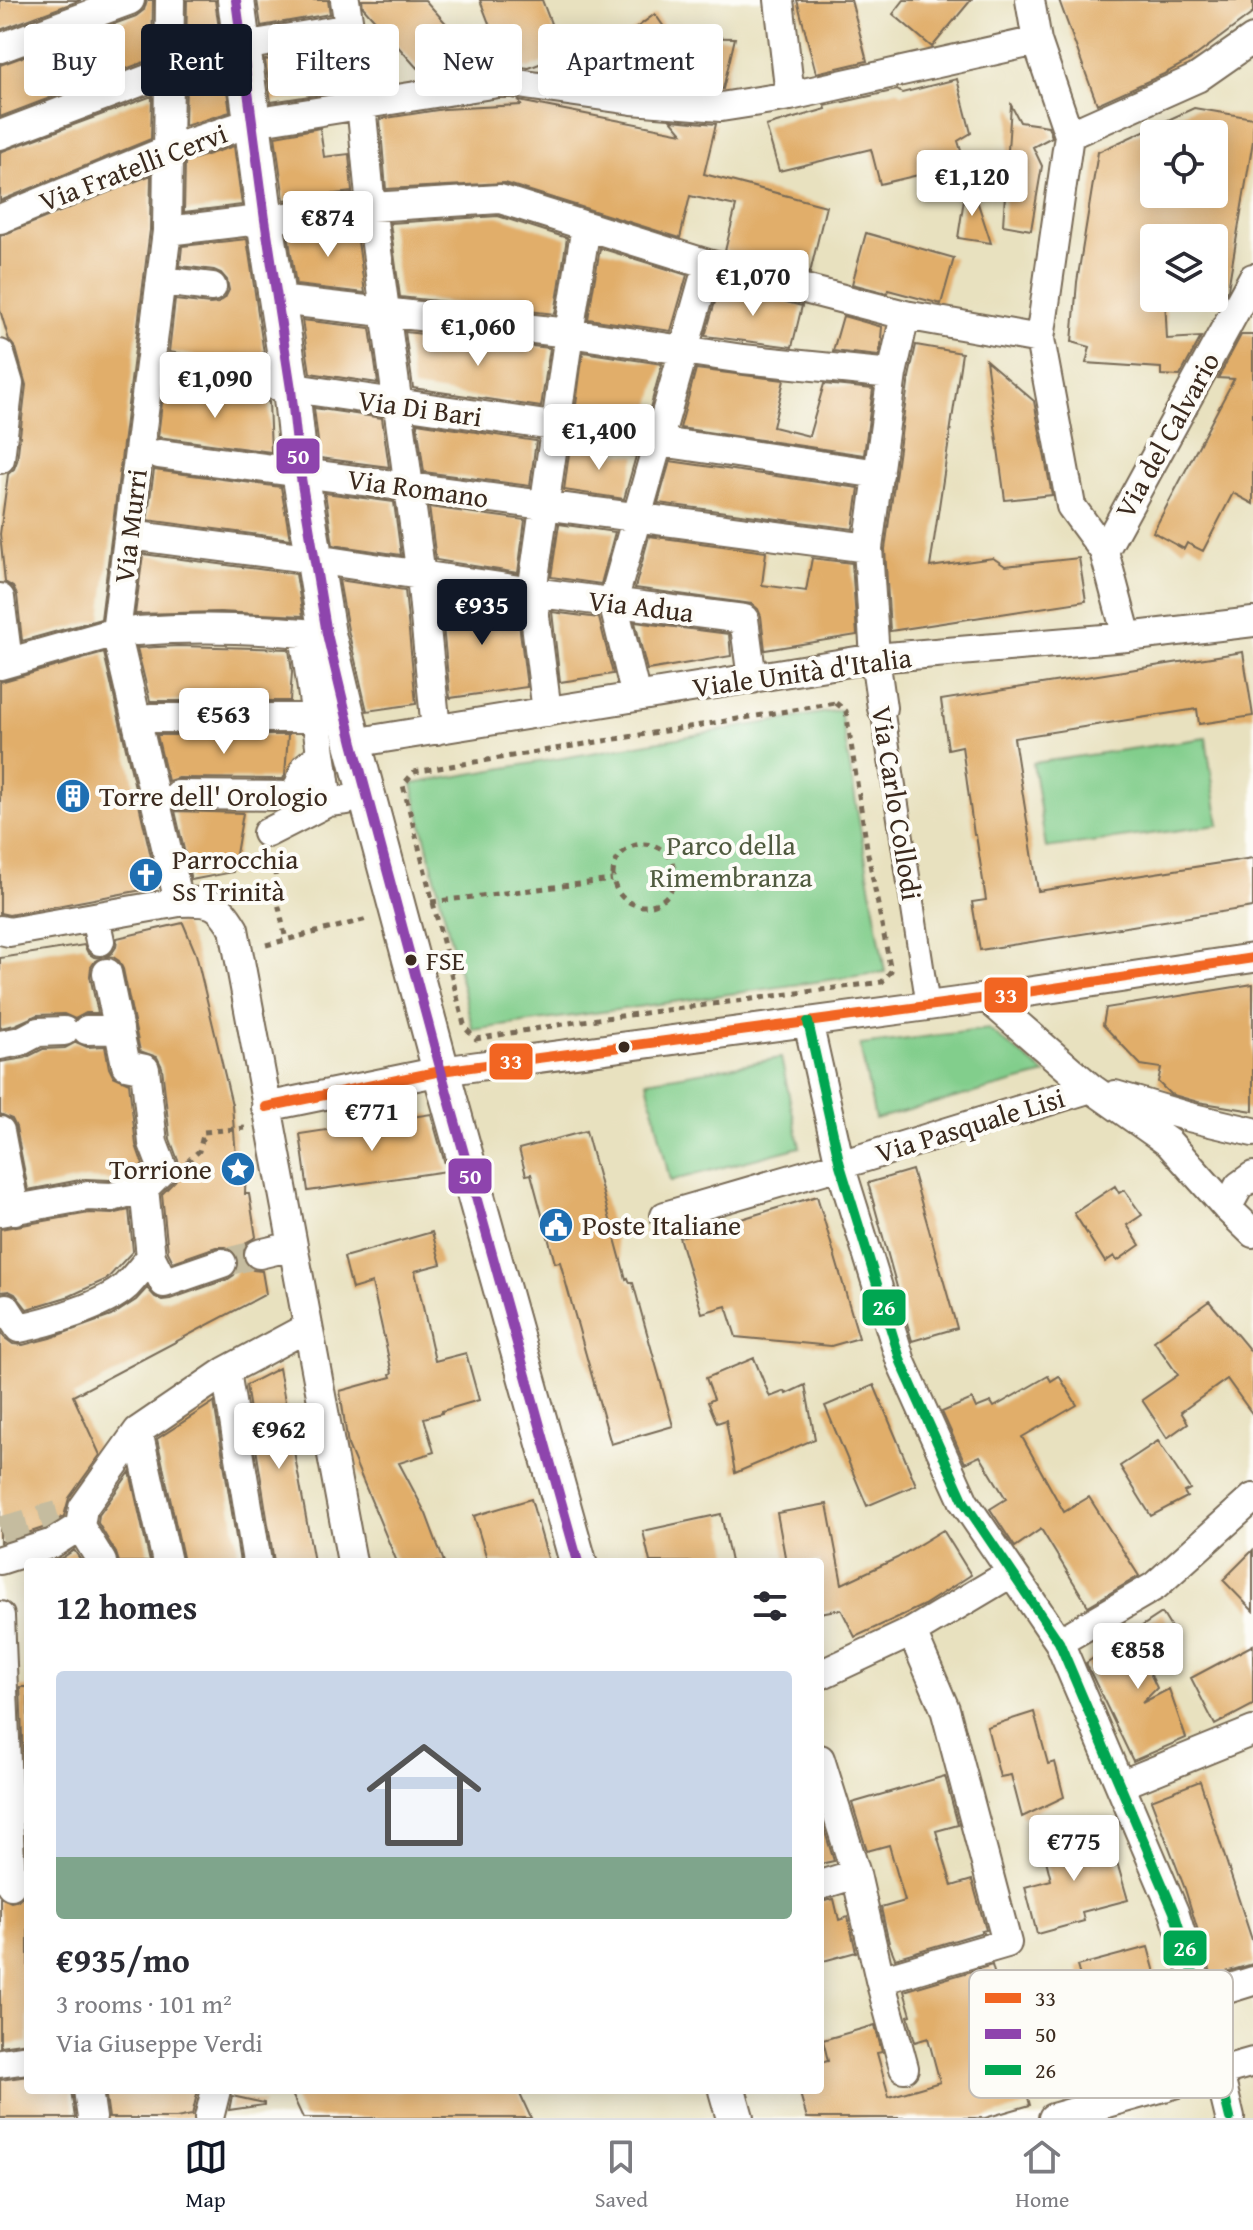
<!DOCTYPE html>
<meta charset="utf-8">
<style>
:root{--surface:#fff;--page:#f7f7f7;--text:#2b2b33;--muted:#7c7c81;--line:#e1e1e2;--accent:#111827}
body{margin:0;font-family:"Gentium Book Plus",serif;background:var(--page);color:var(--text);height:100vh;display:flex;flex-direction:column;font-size:30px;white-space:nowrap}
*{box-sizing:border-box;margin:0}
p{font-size:26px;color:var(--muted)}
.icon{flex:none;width:44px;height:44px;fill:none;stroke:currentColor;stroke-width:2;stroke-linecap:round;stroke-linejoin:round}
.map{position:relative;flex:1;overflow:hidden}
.panel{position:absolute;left:24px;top:1558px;width:800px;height:536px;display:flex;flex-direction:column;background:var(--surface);border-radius:8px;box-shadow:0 4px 20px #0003}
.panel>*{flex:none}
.top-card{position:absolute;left:24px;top:24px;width:800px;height:72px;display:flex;gap:16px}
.tools{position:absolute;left:1140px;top:120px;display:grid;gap:16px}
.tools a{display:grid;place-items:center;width:88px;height:88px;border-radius:8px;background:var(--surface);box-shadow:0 4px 20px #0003;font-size:40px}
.price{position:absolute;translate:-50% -68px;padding:0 18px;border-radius:8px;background:#fff;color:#222;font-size:26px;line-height:52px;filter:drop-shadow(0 2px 4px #0008)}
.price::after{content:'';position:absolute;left:50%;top:48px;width:24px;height:18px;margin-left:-12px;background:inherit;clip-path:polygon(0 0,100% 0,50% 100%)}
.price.active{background:var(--accent);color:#fff}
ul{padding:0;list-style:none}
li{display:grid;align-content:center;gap:16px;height:424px;padding:0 32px}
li+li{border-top:2px solid var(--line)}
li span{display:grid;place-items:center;height:248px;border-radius:8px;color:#555}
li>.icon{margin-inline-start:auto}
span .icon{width:144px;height:144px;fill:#fffc;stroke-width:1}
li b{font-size:34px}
h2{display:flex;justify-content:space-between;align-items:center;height:96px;padding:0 32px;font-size:34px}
.chip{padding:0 28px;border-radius:8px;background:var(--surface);box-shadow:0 4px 20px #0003;font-size:28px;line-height:72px}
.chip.active{background:var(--accent);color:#fff}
.menu{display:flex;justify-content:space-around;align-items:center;height:112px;border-top:2px solid var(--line);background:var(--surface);font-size:22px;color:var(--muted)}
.menu a{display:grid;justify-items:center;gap:4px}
.menu .active{color:var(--accent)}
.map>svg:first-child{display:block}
</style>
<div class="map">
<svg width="1253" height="2118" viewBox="0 0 1253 2118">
<rect width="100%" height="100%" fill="#fdfcf7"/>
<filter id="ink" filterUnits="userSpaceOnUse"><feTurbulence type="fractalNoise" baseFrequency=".0125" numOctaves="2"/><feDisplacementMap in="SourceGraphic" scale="16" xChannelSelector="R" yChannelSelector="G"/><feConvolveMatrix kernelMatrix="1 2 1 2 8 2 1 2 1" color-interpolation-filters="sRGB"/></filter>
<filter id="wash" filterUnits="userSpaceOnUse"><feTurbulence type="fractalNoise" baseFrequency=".006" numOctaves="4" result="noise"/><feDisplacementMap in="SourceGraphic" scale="32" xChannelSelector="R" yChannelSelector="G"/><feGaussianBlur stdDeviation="1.8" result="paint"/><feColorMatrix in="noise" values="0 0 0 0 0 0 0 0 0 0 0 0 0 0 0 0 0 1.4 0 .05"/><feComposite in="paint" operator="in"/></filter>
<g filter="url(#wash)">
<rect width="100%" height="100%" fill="#e8e1bf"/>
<path fill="#82ce8c" stroke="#5e7c55" stroke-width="2" d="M840,710L885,972L473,1030L412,784Z
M1206,738L1219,825L1046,848L1033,763Z
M988,1029L1046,1074L875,1119L860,1045Z
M781,1058L800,1147L670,1181L647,1081Z"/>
<g id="blocks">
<path fill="#e1ae6a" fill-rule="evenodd" d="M0,0H81L0,30Z
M147,0H153L152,59L0,117V65L136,16L144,10Z
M187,0H215L220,36L186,47Z
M257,0H328L330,14L261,26Z
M362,0H425L452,30L417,68L363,7Z
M480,0H542L563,55L529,68L505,65Z
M797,0H851L867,61L816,73Z
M904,0H971L932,47L893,14Z
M1059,0H1253V13L1190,60L1164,74L1097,104Z
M655,14L671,37L735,38L723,89L642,84L612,46Z
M335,48L342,91L271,102L265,60Z
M224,70L230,112L185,126L186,83Z
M957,79L971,133L958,141L965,164L880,184L871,149L779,171L766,126L826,109L825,106L897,90L902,93Z
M152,96L151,139L0,201V152Z
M519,101L682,133L671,120L716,124L704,174L826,206L810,273L725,251L736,206L690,196L680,238L505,183L386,189L380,119L444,109L521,105Z
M1011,105L1020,122L1048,126L1052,137L1033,147L1042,166L1031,230L1003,225Z
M1194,108L1253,118V141L1228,289L1224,296L1214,295V238H1154V298H1165L1167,339L1201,337L1180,376L1161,375V368L1086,363L1090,347L1072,342L1077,282L1098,152ZM1154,134H1214V194H1154Z
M320,128L324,157L349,154L352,192L284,200L275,136Z
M234,146L242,205L184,212L185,162Z
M968,173L991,243L958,238Z
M151,175L150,230L101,619L22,641L17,595L13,587L5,582L0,534L8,474L14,469L17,461L26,385L16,349L9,340L0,310V236Z
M498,216L567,238L555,314L400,297L390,223Z
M356,226L365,293L296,285L288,234Z
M866,233L954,258L941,304L888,290L887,293L852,284Z
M247,239L266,367L169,352L175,300L210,304L218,303L225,298L229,290L227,280L221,273L214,270L180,266L182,246Z
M600,248L687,275L671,331L588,319Z
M720,285L802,306L792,347L705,336Z
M843,316L882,327L881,338L882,339L879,356L833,351Z
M302,320L370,328L378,383L310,373Z
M405,332L550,348L541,407L413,388Z
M1241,335H1253V504L1233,493L1203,551L1187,543L1184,549L1153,532L1234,379L1218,378Z
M916,345L962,353L930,567L993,558L1005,566L1079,558L1086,601L890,631L885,549L909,377Z
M583,352L662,364L646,423L575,412Z
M986,360L1034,401L1052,495L1005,500Z
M696,369L784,380L773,427L809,436L824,384L873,389L864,455L680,428Z
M164,386L269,402L271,452L158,437Z
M314,408L382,418L389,467L320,458Z
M417,423L536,441L530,486L424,472Z
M570,446L636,456L624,499L564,490Z
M670,461L859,488L853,529L658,503Z
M154,470L281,487L290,539L147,520Z
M325,493L394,502L401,555L333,545Z
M429,507L525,520L518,573L436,560Z
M559,524L615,532L601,584L551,577Z
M649,536L766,552L762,585L806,591L812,558L852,563L857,635L765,650L761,616L758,609L752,604L635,588Z
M143,554L296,574L303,616L220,612L135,614Z
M339,580L405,590L416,704L367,711L348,630Z
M440,595L517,607L527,687L450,698Z
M552,612L599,618L613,674L560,682Z
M635,622L729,634L731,656L647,670Z
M178,646L289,649L292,672L290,701H150L137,648Z
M1243,652L1253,716L1199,724L1197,709L1014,738L1038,891L1253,858V907L980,950L972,902L986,900L976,835H974L962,746L948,749L941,700Z
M104,653L158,887L9,915L0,913V682Z
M157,735H288L285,775L283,779L178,778L168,781Z
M175,811L243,813L233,872L191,880Z
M183,923L196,954L232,1105L236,1157L246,1164L245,1194H249L256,1237L247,1242L243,1248L242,1257L247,1266L253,1270L262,1271L266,1294L73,1396L100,1455L69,1498L64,1516L46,1527L0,1542V1330L5,1338L13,1344L23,1345L50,1338L111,1316L136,1300L147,1288L155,1297L162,1300L170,1299L228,1279L234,1275L238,1267V1257L232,1250L226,1247H216L173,1262L168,1252L162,1194L175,1181L180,1172L179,1163L170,1139L162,1067L157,1057L140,1051L123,969L119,961L113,957L106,956L112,953L116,947L117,938Z
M84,945L88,953L94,957L101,958L95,961L91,967L90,976L98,1013H86L75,1019L64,1014L37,1015L15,1025L0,1028V958Z
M1253,984V1111L1198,1102L1170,1094L1158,1082L1161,1068L1141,1065L1103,1025L1106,1008Z
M76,1042L87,1047L105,1046L109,1068L113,1076L129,1083L136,1145L143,1165L135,1173L110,1180L85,1179L28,1190L16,1127L12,1119L0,1114V1062L25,1058L43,1049L65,1048Z
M431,1114L447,1171L308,1191L300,1134Z
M586,1131L626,1279L628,1278L630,1283H633L673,1426L611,1444L560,1262L555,1263L531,1174L526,1175L519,1149Z
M912,1170L957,1328L912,1341L868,1183Z
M1115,1186L1119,1193L1124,1190L1142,1215L1127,1225L1140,1245L1117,1261L1114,1256L1105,1262L1074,1213Z
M817,1196L859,1338L831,1346L736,1337L726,1306L702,1313L679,1237L728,1225V1223Z
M129,1210L133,1251L107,1279L70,1296L27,1309L15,1294L9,1291L0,1292V1229L89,1213L112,1214Z
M432,1232L441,1264L415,1271L435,1361L466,1353L479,1400L442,1411V1413L424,1418L434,1452L399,1463L426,1514L444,1562H397L348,1445L340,1391L391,1377L390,1374L392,1373L372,1283L352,1289L344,1257Z
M1209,1301L1253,1354V1415L1227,1379L1181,1412L1188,1423L1167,1438L1142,1400L1178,1375L1154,1341Z
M754,1358L770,1397L785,1391L786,1394L805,1385L815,1439L735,1473L726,1420L717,1423L708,1402L714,1399L706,1378Z
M279,1368L314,1562H274L246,1385Z
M1048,1376L1051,1381L1059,1376L1077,1405L1022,1437L1064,1512L1089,1497L1139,1576L1088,1606L1041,1529L1015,1547L990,1509L1006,1499L980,1456L965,1463L942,1412L972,1399L976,1408L991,1402L994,1407Z
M874,1385L916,1485L867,1506L825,1406Z
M214,1402L240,1562H184L157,1439Z
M1158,1441L1190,1489L1184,1492L1187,1497L1151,1516L1120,1466Z
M130,1472L150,1562H119L116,1553L98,1523L99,1515Z
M531,1499L549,1562H488L474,1516Z
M827,1504L842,1584L897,1558L943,1530L971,1575L924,1605L855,1637L841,1609L820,1613V1562H786L777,1513Z
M721,1514L731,1562H650L643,1531Z
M74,1550L82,1562H49L62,1558Z
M1253,1550V1611L1223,1580Z
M1162,1613L1175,1634L1142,1656L1157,1688L1142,1703L1169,1689L1186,1738L1133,1761L1086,1663Z
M1253,1645V1705L1215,1725L1191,1678Z
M20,1687H28V2042L0,2046V1897L11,1902L19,1900L26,1894L28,1884Z
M1034,1712L1048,1764L1055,1762L1064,1797L1022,1817L1011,1775L1000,1777L987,1727Z
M945,1776L958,1825L936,1831L952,1886L972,1880L986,1930L982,1931L983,1932L895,1958L889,1943L881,1908L905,1901L889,1845L867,1851L852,1803Z
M1200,1781L1253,1943V1964L1212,1976L1185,1889L1151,1800Z
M820,1816L834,1861L820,1864Z
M1084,1827L1092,1857L1114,1852L1128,1900L1082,1912L1084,1921L1037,1934L1025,1887L1051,1880L1042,1844Z
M834,1899L839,1920L848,1917L856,1952L820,1962V1902Z
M1148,1947L1160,1991L1115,2004L1134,2076L1072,2093L1058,2044L1091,2035L1084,2011L1089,2009L1077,1966Z
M992,1965L1030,2105L985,2118H807L799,2090H820V2063L828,2061L823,2040L875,2025L882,2052L877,2053L889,2097L940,2082L928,2038L915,2042L908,2016L911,2015L904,1991Z
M28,2076V2090H71L75,2118H0V2080Z
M105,2090H198L192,2115L176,2118H109Z
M290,2090H518L531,2118H303Z
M232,2096L264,2103V2105L229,2110Z"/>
</g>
</g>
<g filter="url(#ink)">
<use href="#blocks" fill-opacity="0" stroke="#786a56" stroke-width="2"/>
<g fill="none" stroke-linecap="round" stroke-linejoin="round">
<path stroke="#c5bc9f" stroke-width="28" stroke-dasharray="28 14" stroke-linecap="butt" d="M222,1263L259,1254
M0,1531L58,1515"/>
<g stroke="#786a56" stroke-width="26">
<path id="pedestrian" d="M882,708L928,1006"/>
</g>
<g stroke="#786a56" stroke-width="32">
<path id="minor" d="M170,0L167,231L116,632L179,902
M345,0L361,104L371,207L421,576L436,730
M779,0L790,96
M1030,0L1037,41L1069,135L1040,339L1071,506L1104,551L1127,637
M0,48L130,0
M0,135L169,71L243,46L350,28
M1069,135L1197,78L1253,39
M0,219L168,150L253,122L504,82L632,100L721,107L790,96L1037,41
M167,231L371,207L500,199L708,264L905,315L1040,339
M161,281L212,287
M278,300L569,333L743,359L892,374
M0,354L9,384L0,459
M151,367L879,474
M159,454L868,548
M145,537L315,559L532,592L744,619L752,679
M1104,551L1253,278
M0,598L8,662
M136,631C192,627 248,628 304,633L328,802
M0,665L116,632
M636,697L613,602L708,264
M882,708L875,658L868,548L892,374L905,315
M547,712L532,592L569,333L586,226
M151,718H315
M353,743L875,658L1127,637L1253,622
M178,795L295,796L306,767L321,755
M267,833L328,802L347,800
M95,917L100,941
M0,930L9,932L179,902C211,901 217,901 234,929L352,1562
M987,998L1091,1088L1169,1143L1227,1208L1253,1233
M808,1022L840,1165L901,1362L964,1502L1059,1642L1174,1912L1201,1998L1230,2118
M87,1030L119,1029
M0,1045L21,1041L38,1032L64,1031
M1115,1095L1189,1117L1253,1132
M266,1107L441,1071L987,998L1253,958
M0,1131L15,1210
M144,1188L151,1257L164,1283L222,1263
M1227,1208L1239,1186L1253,1176
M0,1212L88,1196L112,1197L144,1188L163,1169L153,1143L145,1069L126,1065L107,973
M665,1216L840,1165L1091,1088
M259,1254L293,1246
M0,1310L6,1308L19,1328C49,1322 104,1306 126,1286C135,1277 143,1266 151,1257
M226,1371L257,1562
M138,1431L167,1562
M80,1526L102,1562
M0,1560L53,1543L80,1526L83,1508L138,1431L226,1371L308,1327
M0,1616L11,1885
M1059,1642L1155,1586L1253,1498
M820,1675L912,1632L1011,1573
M820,1759L856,1874L880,1980L904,2068
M1120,1785L1253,1731
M820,1885L856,1874
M880,1980L1007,1943L945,1709L912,1632
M0,2063L28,2059
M1155,2089L1137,2017L1253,1981
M88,2090L92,2118
M209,2118L216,2090
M1053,2118L1253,2062"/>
</g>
<g stroke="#786a56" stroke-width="40">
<path id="tertiary" d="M236,0L265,220L291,389L300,472L327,634L353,743L441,1071L578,1562
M727,2090L735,2118"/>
</g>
<path stroke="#786a56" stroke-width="5" stroke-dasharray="6 6" stroke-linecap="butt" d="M836,703L846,711L868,854L891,971L882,982L575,1022L476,1039L465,1028L403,785L414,772Z
M613 875a31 31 0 1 1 62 0a31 31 0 1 1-62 0Z
M274,858L277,898L286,940
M431,902L612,880
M266,945L367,919
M187,1162L199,1151L204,1132L245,1128"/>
<use href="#pedestrian" stroke="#fff" stroke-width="22"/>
<use href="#minor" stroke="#fff" stroke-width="28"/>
<use href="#tertiary" stroke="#fff" stroke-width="36"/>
<g stroke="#fdfcf7" stroke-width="16">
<path id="bus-1" d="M266,1107L441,1071L987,998L1253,958"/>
</g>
<g stroke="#fdfcf7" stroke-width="16">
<path id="bus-2" d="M236,0L265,220L291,389L300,472L327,634L353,743L441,1071L578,1562"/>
</g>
<g stroke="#fdfcf7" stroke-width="16">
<path id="bus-3" d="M808,1022L840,1165L901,1362L964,1502L1059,1642L1174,1912L1201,1998L1230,2118"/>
</g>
<use href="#bus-1" stroke="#f26522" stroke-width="10"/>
<use href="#bus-2" stroke="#8e44ad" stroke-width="10"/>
<use href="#bus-3" stroke="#00a651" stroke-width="10"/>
</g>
</g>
<defs>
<g id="building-disc" transform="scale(1.8)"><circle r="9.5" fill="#1f6fb2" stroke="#fdfcf7"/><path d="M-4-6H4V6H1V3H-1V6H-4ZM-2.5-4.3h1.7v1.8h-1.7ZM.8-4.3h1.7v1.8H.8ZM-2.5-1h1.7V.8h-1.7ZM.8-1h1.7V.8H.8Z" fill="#fff"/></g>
<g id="church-disc" transform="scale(1.8)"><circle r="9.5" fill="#1f6fb2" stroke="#fdfcf7"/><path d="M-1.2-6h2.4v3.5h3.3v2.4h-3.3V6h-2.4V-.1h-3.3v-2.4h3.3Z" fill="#fff"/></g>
<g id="sight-disc" transform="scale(1.8)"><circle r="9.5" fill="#1f6fb2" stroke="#fdfcf7"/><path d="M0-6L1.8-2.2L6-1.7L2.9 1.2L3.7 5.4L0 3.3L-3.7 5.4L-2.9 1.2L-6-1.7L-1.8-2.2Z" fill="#fff"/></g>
<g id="civic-disc" transform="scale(1.8)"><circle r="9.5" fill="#1f6fb2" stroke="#fdfcf7"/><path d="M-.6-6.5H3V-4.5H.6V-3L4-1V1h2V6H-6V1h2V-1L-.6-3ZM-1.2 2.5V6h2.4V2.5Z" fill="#fff"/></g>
</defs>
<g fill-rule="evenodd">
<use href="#building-disc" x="73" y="796"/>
<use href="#church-disc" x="146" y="875"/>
<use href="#sight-disc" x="238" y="1169"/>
<use href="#civic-disc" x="556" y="1225"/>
</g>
<g fill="#3b2a1e" stroke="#fdfcf7" stroke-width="3">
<circle cx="411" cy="960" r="7"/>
<circle cx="624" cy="1047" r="7"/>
</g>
<g text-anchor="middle" stroke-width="8" stroke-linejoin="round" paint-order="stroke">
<g font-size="26" fill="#3b2a1e" stroke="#fdfcf7" text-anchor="start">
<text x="426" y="970">FSE</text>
</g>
<g font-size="28" fill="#3b2a1e" stroke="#fdfcf7">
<text transform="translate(133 167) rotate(-21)" y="10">Via Fratelli Cervi</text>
<text transform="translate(420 408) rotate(8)" y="10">Via Di Bari</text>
<text transform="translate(1167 435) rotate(-61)" y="10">Via del Calvario</text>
<text transform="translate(418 488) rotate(8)" y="10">Via Romano</text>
<text transform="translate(130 526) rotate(-83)" y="10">Via Murri</text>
<text transform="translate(641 606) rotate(7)" y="10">Via Adua</text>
<text transform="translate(802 672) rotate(-8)" y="10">Viale Unità d'Italia</text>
<text transform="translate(897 803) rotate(81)" y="10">Via Carlo Collodi</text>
<text transform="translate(970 1125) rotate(-17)" y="10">Via Pasquale Lisi</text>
</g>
<g font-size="28" fill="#3b2a1e" stroke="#fdfcf7" text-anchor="start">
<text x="99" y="806">Torre dell' Orologio</text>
<text x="172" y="869">Parrocchia<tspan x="172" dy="32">Ss Trinità</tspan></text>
<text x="212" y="1179" text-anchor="end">Torrione</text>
<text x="582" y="1235">Poste Italiane</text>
</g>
<g font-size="28" fill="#505b3f" stroke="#fdfcf7">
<text x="731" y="855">Parco della<tspan x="731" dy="32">Rimembranza</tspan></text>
</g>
</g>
<rect x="969" y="1970" width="264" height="128" rx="12" fill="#fdfcf7" stroke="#c3bdb6" stroke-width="2"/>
<rect x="985" y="1993" width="36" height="10" fill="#f26522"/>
<rect x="985" y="2029" width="36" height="10" fill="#8e44ad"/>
<rect x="985" y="2065" width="36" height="10" fill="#00a651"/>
<g font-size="22" fill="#3b2a1e">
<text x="1035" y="2006">33</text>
<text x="1035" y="2042">50</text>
<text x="1035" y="2078">26</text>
</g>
<g stroke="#fdfcf7" stroke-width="3">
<rect x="275" y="437" width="46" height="38" rx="8" fill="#8e44ad"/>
<rect x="983" y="976" width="46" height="38" rx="8" fill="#f26522"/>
<rect x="488" y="1042" width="46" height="39" rx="8" fill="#f26522"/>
<rect x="447" y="1157" width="46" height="38" rx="8" fill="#8e44ad"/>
<rect x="861" y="1288" width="46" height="39" rx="8" fill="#00a651"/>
<rect x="1162" y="1929" width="46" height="38" rx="8" fill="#00a651"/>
</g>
<g font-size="22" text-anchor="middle" font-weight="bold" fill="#fff">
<text x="298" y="464">50</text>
<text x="1006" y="1003">33</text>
<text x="511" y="1069">33</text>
<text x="470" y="1184">50</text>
<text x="884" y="1315">26</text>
<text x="1185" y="1956">26</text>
</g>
</svg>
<div class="tools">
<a><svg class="icon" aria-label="locate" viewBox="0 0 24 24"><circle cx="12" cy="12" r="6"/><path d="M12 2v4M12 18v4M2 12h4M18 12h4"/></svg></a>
<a><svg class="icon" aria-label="layers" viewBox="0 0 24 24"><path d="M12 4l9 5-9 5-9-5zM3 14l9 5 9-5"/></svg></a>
</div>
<b class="price" style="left:972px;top:218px">€1,120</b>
<b class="price" style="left:328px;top:259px">€874</b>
<b class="price" style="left:753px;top:318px">€1,070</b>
<b class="price" style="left:478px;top:368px">€1,060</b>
<b class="price" style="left:215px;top:420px">€1,090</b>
<b class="price" style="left:599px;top:472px">€1,400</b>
<b class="price active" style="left:482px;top:647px">€935</b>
<b class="price" style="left:224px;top:756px">€563</b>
<b class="price" style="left:372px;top:1153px">€771</b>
<b class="price" style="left:279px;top:1471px">€962</b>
<b class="price" style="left:1138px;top:1691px">€858</b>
<b class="price" style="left:1074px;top:1883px">€775</b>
<div class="top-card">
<a class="chip">Buy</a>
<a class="chip active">Rent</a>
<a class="chip">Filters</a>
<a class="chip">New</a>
<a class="chip">Apartment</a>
</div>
<section class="panel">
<h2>12 homes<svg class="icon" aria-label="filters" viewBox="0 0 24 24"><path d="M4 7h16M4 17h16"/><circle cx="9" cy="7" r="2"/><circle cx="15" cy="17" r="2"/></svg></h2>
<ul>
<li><span style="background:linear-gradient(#c9d6e8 75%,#7fa58c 0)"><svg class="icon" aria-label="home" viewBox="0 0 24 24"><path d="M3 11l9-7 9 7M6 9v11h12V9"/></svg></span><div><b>€935/mo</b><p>3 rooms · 101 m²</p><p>Via Giuseppe Verdi</p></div></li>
</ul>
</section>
</div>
<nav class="menu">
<a class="active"><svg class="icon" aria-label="map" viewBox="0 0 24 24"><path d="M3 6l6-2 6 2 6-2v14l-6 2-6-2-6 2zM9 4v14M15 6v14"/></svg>Map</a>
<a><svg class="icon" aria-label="saved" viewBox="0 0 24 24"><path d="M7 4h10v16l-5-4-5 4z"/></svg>Saved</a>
<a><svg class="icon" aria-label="home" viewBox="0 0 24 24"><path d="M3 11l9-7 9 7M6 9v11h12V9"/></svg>Home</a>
</nav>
